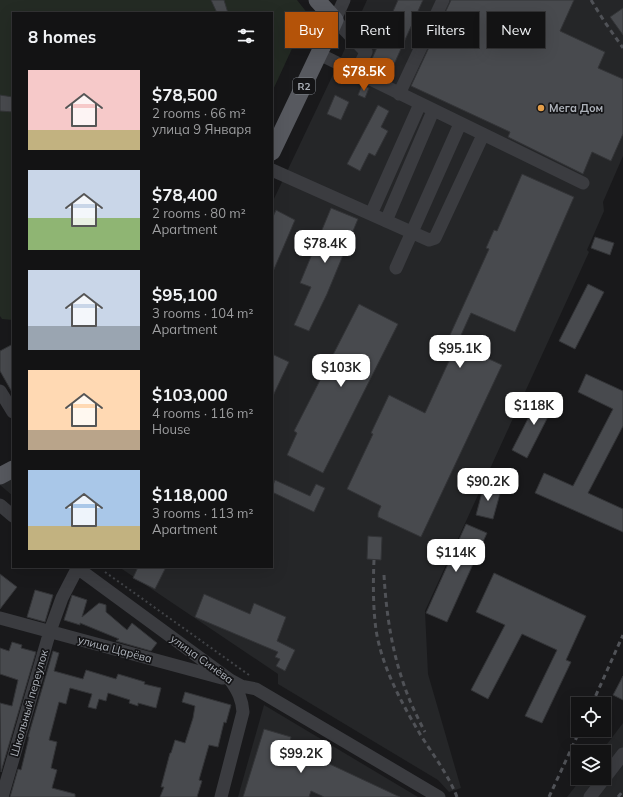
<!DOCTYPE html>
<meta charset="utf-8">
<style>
:root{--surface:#131314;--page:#1c1c1d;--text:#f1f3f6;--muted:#9d9ea0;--line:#323234;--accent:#b45309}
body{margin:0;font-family:Mulish,sans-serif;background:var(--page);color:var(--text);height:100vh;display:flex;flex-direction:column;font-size:15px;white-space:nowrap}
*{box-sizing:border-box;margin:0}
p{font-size:13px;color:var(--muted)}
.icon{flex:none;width:22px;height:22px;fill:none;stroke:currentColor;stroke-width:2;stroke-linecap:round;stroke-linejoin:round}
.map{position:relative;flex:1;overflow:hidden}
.details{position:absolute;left:12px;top:12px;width:261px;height:556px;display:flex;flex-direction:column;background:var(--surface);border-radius:0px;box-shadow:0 4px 16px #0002,0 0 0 1px var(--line)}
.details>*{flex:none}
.banner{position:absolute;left:285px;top:12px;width:278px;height:36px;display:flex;gap:8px}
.buttons{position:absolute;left:571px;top:697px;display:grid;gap:8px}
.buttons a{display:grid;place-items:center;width:40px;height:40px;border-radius:0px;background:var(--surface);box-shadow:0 4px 16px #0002,0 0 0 1px var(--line);font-size:20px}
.price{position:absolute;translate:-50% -34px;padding:0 9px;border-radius:8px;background:#fff;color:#222;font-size:13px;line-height:26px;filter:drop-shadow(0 1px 2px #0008)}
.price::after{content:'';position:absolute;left:50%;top:24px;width:12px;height:9px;margin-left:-6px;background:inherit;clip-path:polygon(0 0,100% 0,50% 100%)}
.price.active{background:var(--accent);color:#fff}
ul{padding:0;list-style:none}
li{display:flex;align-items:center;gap:12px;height:100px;padding:0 16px}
li span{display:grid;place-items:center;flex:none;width:112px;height:80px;border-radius:0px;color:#555}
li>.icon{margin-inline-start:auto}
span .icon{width:48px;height:48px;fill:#fffc;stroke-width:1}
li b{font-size:17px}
h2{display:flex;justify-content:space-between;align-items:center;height:48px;padding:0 16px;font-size:17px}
.pill{padding:0 14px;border-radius:0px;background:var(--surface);box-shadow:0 4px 16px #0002,0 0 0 1px var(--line);font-size:14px;line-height:36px}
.pill.active{background:var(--accent);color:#fff}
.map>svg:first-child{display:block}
</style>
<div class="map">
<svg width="623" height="797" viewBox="0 0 623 797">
<rect width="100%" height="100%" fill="#19191b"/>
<path fill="#252628" d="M367,0H623V156L603,202L604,211L587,250L589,252L425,611L428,674L461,788L449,792L438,780L278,684V674L119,567H272V203L338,64Z
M13,475V496L0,485V482Z
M264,705L418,797H238Z
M623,723V797H567L582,778H604V752H601Z"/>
<path fill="#242b24" d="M0,0H297L308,14L272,92V13H13V320L2,319L0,316Z"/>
<path fill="#484a4e" stroke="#333437" d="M211,0H224L228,13H217Z
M398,0H423L391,71L371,61Z
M451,0H574L560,31L605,52L598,68L623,79V134L611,161L592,152L583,174L508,137L510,132L411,86Z
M623,8V35L610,17Z
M362,85L369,88L365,98L358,95Z
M0,95L13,97V112L0,111Z
M335,95L349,102L341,120L327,114Z
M378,105L389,111L381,127L388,131L375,156L369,153L360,171L347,164Z
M522,174L574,197L515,332L471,313L457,344L502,365L421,537L378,517V513L381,506L347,489L373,434L371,433L389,395L425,413L449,361L440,357L489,249L486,248L494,230L497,231Z
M331,208L358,219L327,294L309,331L294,325L311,287L300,283Z
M276,210L295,220L272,274V219Z
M595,237L614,243L610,255L591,248Z
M588,284L604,292L575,349L559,341Z
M359,304L398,324L323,473L287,455L297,433L294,431Z
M13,344V394L0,371V351Z
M272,354L289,362L272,398Z
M586,374L623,391V426L588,493L623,509V532L535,493L544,473L573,486L613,409L578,392Z
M541,393L556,401L527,458L512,450Z
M275,480L310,496L316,484L325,488L314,512L272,492V488Z
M484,485L501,490L493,519L476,515Z
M466,524L487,533L447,622L426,613Z
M368,536L382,537L381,560L367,559Z
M138,567H166L155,589L133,578Z
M494,573L586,616L566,660L571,662L542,723L525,716L557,650L522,634L488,699L471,690L505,625L476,612Z
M0,574L17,587L0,609Z
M35,590L53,595L45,622L27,617Z
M204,594L250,614L254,603L286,617L277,641L295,650L285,671L276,666L280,659L275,657L278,652L195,617Z
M72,595L87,600L82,617L99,603L103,604L106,605V612L127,630L132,623L157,643L151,651L116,641L119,639L80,623V625L64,620Z
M12,642L22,645L21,648L36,652L1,772L0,703L12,706L18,680L0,674V648L9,651Z
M53,651L59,653L54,671L83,679L86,670L116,679L118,674L145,682L144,684L161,688L156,708L138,703V706L129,703L130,700L108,693L106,701L99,699L96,709L88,707L92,694L70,688L66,704L59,702L49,740L57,742L51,768L57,770L52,788L75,794V797H10L18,769L21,770L29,737H28Z
M623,676V700L613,695Z
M185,692L231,705L226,723L224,722L218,747L209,745L199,780L202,781L197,797H160L164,787H161L170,753H171L175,740L185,743L193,718L195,706L182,702Z
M264,729L291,737L289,745L400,797H324L311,791L309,797H243Z"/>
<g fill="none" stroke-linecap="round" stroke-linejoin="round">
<path stroke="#414347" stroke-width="2" stroke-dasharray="2 3" stroke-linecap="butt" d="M105,572L249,675"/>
<path stroke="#3b3c40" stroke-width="13" d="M344,0L335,20L366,52L356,73
M319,54L583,183
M399,94L443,0
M272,170L429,240L435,238L483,135
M371,214L420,104
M386,221L433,111
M396,268L460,124
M0,391L13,412
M0,505L13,516
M76,567L230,680L241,686L256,689L439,797
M0,618L222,678
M2,797L50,631L62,598L78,567
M221,797L243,712C242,699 238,691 231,681
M590,797L623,754"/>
<path stroke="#57595f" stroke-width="17" d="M272,152L335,20L317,0
M0,476L13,469"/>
<path stroke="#505257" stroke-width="3" stroke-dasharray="5 4" stroke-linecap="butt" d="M591,0L604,21L623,48
M374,560C373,583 373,607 376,630C382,667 401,702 420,734C433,755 448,774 457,797
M384,575C386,610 391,646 402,679C408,698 416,715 425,732
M592,704L623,635
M549,797L580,730
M618,797L623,791"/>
</g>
<circle fill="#e39e49" stroke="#141416" stroke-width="1.5" cx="541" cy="108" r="4"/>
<g text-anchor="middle" stroke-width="3.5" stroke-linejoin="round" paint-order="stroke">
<rect fill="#141416" stroke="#7f8389" stroke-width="1" x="293" y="78" width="22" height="16" rx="3"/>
<g font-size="10" font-weight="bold" fill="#adb2ba">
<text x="304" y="90">R2</text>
</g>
<g font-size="11" font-weight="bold" fill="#adb2ba" stroke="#141416" text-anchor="start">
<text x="549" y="112">Мега Дом</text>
</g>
<g font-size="11" fill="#adb2ba" stroke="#141416">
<text transform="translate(115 649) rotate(15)" y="4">улица Царёва</text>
<text transform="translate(202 659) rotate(36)" y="4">улица Синёва</text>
<text transform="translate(29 703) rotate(-74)" y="4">Школьный переулок</text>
</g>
</g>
</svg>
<div class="buttons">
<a><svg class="icon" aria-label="locate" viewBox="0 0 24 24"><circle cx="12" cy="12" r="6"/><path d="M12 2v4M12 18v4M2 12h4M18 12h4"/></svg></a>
<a><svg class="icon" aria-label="layers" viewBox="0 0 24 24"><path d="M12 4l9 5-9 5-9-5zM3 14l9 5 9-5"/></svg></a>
</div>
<b class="price active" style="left:364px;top:92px">$78.5K</b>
<b class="price" style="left:325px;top:264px">$78.4K</b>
<b class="price" style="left:460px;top:369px">$95.1K</b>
<b class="price" style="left:341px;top:388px">$103K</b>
<b class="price" style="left:534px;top:426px">$118K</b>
<b class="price" style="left:488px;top:502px">$90.2K</b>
<b class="price" style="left:456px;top:573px">$114K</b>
<b class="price" style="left:301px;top:774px">$99.2K</b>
<div class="banner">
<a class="pill active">Buy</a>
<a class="pill">Rent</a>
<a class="pill">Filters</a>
<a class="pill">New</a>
</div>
<section class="details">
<h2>8 homes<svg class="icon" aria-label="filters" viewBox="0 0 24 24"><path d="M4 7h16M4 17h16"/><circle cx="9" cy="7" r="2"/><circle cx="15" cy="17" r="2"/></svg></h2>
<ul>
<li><span style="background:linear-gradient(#f6c9c9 75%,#c2b280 0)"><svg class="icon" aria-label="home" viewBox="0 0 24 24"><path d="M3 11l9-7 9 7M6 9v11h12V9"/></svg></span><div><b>$78,500</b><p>2 rooms · 66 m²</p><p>улица 9 Января</p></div></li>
<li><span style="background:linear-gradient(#c9d6e8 60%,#8fb573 0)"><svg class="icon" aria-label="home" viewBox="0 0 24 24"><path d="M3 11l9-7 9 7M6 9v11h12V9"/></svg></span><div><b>$78,400</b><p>2 rooms · 80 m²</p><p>Apartment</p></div></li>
<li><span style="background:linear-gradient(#c9d6e8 70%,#9aa5b1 0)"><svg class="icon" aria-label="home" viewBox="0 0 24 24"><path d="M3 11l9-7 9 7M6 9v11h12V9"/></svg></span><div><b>$95,100</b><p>3 rooms · 104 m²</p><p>Apartment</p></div></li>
<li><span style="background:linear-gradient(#ffd9b3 75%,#b9a48a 0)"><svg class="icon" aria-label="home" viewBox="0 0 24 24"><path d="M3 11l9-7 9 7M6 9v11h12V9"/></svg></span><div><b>$103,000</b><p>4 rooms · 116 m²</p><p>House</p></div></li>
<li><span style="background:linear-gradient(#a9c7e8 70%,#c2b280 0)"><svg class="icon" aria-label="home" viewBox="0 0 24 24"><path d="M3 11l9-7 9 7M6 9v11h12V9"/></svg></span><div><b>$118,000</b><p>3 rooms · 113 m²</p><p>Apartment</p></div></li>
</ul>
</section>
</div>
